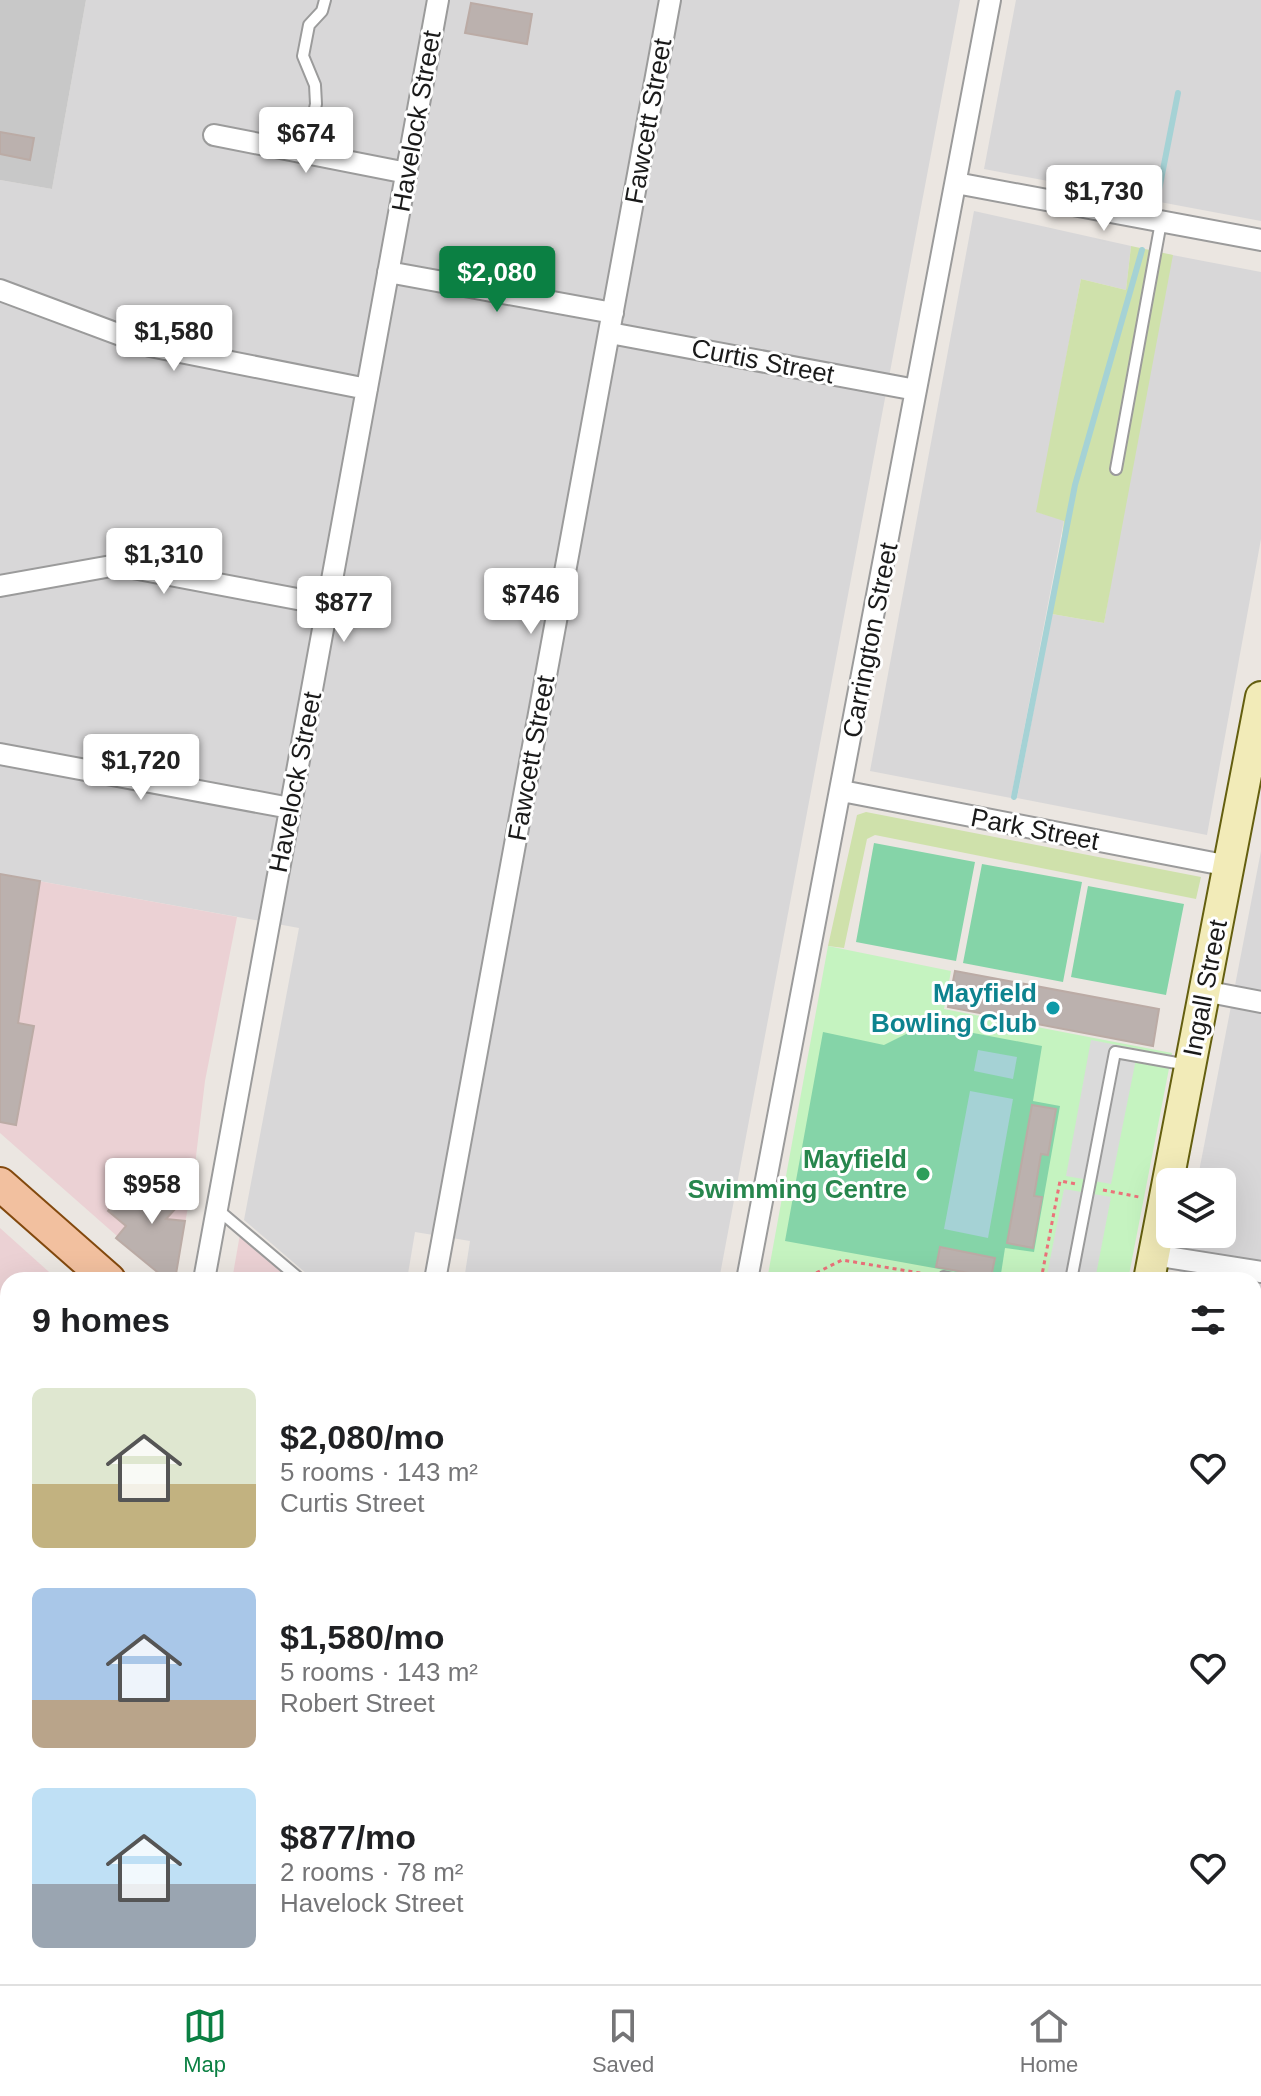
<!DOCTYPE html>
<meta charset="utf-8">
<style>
:root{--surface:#fff;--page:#f6f6f6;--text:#202124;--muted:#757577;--line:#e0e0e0;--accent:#0b8043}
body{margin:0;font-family:Arial,sans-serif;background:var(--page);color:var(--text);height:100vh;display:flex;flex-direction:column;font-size:30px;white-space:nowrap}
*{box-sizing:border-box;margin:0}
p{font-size:26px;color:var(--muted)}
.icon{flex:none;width:44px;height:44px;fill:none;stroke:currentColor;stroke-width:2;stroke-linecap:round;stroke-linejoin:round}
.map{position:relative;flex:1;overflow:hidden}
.drawer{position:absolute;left:0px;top:1272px;width:1262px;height:712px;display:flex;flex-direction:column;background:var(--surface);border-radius:24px 24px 0 0;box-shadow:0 8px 32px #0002}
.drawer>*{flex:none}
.tools{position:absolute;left:1156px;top:1168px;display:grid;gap:16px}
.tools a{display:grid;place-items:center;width:80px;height:80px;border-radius:12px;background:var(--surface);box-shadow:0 8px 32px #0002;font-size:40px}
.price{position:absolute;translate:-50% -68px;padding:0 18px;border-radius:8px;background:#fff;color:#222;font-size:26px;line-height:52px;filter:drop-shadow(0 2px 4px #0008)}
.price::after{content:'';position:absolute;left:50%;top:48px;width:24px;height:18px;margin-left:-12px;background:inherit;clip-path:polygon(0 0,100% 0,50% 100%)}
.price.current{background:var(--accent);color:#fff}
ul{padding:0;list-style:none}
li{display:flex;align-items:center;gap:24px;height:200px;padding:0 32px}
li span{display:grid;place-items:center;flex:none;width:224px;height:160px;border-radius:12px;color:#555}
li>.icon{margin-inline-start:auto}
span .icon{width:96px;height:96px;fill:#fffc;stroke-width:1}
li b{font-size:34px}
h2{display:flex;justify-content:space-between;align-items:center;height:96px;padding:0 32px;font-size:34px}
.menu{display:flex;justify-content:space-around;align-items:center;height:112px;border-top:2px solid var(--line);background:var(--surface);font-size:22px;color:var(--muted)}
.menu a{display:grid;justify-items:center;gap:4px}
.menu .current{color:var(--accent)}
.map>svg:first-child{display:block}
</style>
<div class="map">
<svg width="1261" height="1984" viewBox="0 0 1261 1984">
<rect width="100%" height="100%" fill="#ebe6e1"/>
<path fill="#d8d7d8" d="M86,0H960L719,1280H464L470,1241L415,1232L407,1280H314L244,1220L299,928L0,874V180L52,189Z
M1016,0H1261V221L984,169Z
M974,211L1131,246L1126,290L1081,279L1037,512L1064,520L1011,798L870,771Z
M1167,254L1261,272V539L1207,835L1017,798L1052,614L1104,623Z
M1261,851V1984H1043L1044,1976H1254V1280H1178L1187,1234H1222V1182H1197Z
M0,1382L8,1389V1909L0,1902Z
M91,1976H789L778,1984H101Z"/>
<path fill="#ebd1d4" d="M0,874L237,917L205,1081L194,1173L175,1280H167L0,1133Z
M0,1228L58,1280H8V1389L0,1382Z
M240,1234L292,1280H232Z"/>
<path fill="#c8c8c8" d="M0,0H86L52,189L0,180Z"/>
<path fill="#cfe1ab" d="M1131,246L1173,255L1104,623L1052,614L1064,521L1036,512L1081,279L1126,290Z
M866,812L1201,877L1196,899L875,835L867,839L844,948L828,946L857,815Z"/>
<path fill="#c5f3c0" d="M828,946L951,971L944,1009L1172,1053L1128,1280H767Z
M893,1976H983L980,1984H898Z"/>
<path fill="#85d4a8" d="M874,843L975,862L956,961L856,942Z
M982,864L1082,882L1063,982L963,963Z
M1088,886L1184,904L1166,995L1071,977Z
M926,1024L1042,1046L1033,1101L1060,1106L1034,1252L1005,1248L1000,1280L785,1241L823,1032L884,1045Z"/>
<path fill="#dadada" d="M1091,1040L1138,1049L1111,1184L1066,1176Z
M1064,1189L1111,1197L1095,1280H1046Z"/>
<path fill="#a5d2d5" d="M978,1050L1017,1057L1013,1079L974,1071Z
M970,1091L1013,1099L988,1238L944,1229Z"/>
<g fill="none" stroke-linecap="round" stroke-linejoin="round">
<path stroke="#a5d2d5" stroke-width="6" d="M1159,190L1178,93
M1014,797L1075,485L1142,250
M0,1963L8,1970
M15,1976L24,1984"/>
</g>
<path fill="#bbb1ae" stroke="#bbaba5" stroke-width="2" d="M471,3L532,14L527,44L465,33Z
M0,132L34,138L30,160L0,154Z
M0,874L40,881L18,1023L34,1026L16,1125L0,1122Z
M955,971L1159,1009L1153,1046L948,1007Z
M1032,1105L1056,1109L1048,1155L1041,1154L1034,1196L1042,1197L1033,1248L1007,1243Z
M136,1179L154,1195L168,1181L186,1197L166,1219L185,1221L175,1280H167L116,1238L126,1226L108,1211Z
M940,1247L995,1258L991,1277L936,1267Z"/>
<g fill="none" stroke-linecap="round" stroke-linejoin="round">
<g stroke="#9b9b9b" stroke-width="14">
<path id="lane" d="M305,153L316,104L315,85L303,56L309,25L322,11L325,0
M1116,469L1161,222
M217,1209L301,1280
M944,1277L958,1280
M1071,1280L1115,1052L1188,1065
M1254,1410V1409"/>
</g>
<g stroke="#9b9b9b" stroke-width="24">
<path id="street" d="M214,135L407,173
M956,183L1261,240
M388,272L613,313
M0,290L150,346L367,389
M610,333L916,390
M0,586L117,565L329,605
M0,754L290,808
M842,791L1229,866
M1204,991L1261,1002
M1154,1255L1261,1272
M204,1280L438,0
M435,1280L670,0
M747,1280L990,0
M0,1558L8,1549
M0,1603L8,1610
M1254,1715L1261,1716
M432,1976L442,1984
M1127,1984L1128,1976"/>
</g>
<g stroke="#645f0f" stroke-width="34">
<path id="secondary" d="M1149,1280L1261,697
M411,1984L418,1976
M1001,1984L1006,1976"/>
</g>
<g stroke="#83490e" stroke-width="36">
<path id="primary" d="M0,1184L109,1280
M856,1976L861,1984"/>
</g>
<path stroke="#eb727a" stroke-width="3" stroke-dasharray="4 4" stroke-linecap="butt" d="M1103,1190L1139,1197
M802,1280L842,1260L932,1275
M1041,1280L1060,1181L1076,1184"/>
<use href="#lane" stroke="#fff" stroke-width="10"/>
<use href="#street" stroke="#fff" stroke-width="20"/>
<use href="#secondary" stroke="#f2ebb8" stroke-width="30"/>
<use href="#primary" stroke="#f2c09f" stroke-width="32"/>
</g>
<circle fill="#0f9aa8" stroke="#fff" stroke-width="3" cx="1053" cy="1008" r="8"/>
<circle fill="#2e9e5b" stroke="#fff" stroke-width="3" cx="923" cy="1174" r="8"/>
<g text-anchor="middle" stroke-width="6" stroke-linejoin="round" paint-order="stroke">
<g font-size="26" fill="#1a1a1a" stroke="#fff">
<text transform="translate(416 121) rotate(-80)" y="9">Havelock Street</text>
<text transform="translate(648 121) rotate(-80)" y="9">Fawcett Street</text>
<text transform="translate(763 361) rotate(11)" y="9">Curtis Street</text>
<text transform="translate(870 640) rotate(-79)" y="9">Carrington Street</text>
<text transform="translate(531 758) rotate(-80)" y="9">Fawcett Street</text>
<text transform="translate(295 782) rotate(-79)" y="9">Havelock Street</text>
<text transform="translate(1035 829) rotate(11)" y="9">Park Street</text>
<text transform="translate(1205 988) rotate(-79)" y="9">Ingall Street</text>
</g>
<g font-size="26" font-weight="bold" fill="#0d838f" stroke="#fff" text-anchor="end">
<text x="1037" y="1002">Mayfield<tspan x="1037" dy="30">Bowling Club</tspan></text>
</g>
<g font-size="26" font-weight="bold" fill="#27864d" stroke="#fff" text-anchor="end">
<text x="907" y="1168">Mayfield<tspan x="907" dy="30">Swimming Centre</tspan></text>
</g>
</g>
</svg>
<div class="tools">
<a><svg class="icon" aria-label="layers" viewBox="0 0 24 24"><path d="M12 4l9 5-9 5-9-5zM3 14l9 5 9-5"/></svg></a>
</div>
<b class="price" style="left:306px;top:175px">$674</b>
<b class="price" style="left:1104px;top:233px">$1,730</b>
<b class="price current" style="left:497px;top:314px">$2,080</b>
<b class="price" style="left:174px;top:373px">$1,580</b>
<b class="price" style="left:164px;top:596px">$1,310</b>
<b class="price" style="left:531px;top:636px">$746</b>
<b class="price" style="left:344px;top:644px">$877</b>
<b class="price" style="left:141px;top:802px">$1,720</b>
<b class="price" style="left:152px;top:1226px">$958</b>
<section class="drawer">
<h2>9 homes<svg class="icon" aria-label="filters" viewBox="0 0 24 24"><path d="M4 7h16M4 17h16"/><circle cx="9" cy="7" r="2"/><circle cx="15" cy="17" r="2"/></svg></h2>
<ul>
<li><span style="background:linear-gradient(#dfe7d0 60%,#c2b280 0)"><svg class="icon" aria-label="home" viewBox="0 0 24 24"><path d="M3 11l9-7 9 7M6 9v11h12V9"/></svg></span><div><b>$2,080/mo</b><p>5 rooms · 143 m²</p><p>Curtis Street</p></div><svg class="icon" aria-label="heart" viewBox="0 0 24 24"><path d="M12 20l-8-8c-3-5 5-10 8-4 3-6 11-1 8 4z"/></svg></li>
<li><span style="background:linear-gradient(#a9c7e8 70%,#b9a48a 0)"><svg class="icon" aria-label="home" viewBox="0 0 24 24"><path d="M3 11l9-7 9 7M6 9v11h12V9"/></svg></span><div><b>$1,580/mo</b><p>5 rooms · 143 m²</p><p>Robert Street</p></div><svg class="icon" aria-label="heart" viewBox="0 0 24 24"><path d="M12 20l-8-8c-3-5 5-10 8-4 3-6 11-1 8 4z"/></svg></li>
<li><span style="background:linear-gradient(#bfe0f5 60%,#9aa5b1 0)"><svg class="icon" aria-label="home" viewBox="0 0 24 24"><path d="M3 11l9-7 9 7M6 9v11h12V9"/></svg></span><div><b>$877/mo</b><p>2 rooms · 78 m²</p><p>Havelock Street</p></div><svg class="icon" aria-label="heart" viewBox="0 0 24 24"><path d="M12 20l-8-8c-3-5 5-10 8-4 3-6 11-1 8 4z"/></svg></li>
</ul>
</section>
</div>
<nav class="menu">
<a class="current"><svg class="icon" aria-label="map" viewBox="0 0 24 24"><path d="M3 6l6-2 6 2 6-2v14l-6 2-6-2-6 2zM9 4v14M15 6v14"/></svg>Map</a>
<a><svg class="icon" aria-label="saved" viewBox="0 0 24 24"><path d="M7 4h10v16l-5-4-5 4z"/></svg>Saved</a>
<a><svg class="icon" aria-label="home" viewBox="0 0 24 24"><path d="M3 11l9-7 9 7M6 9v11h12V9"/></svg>Home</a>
</nav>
